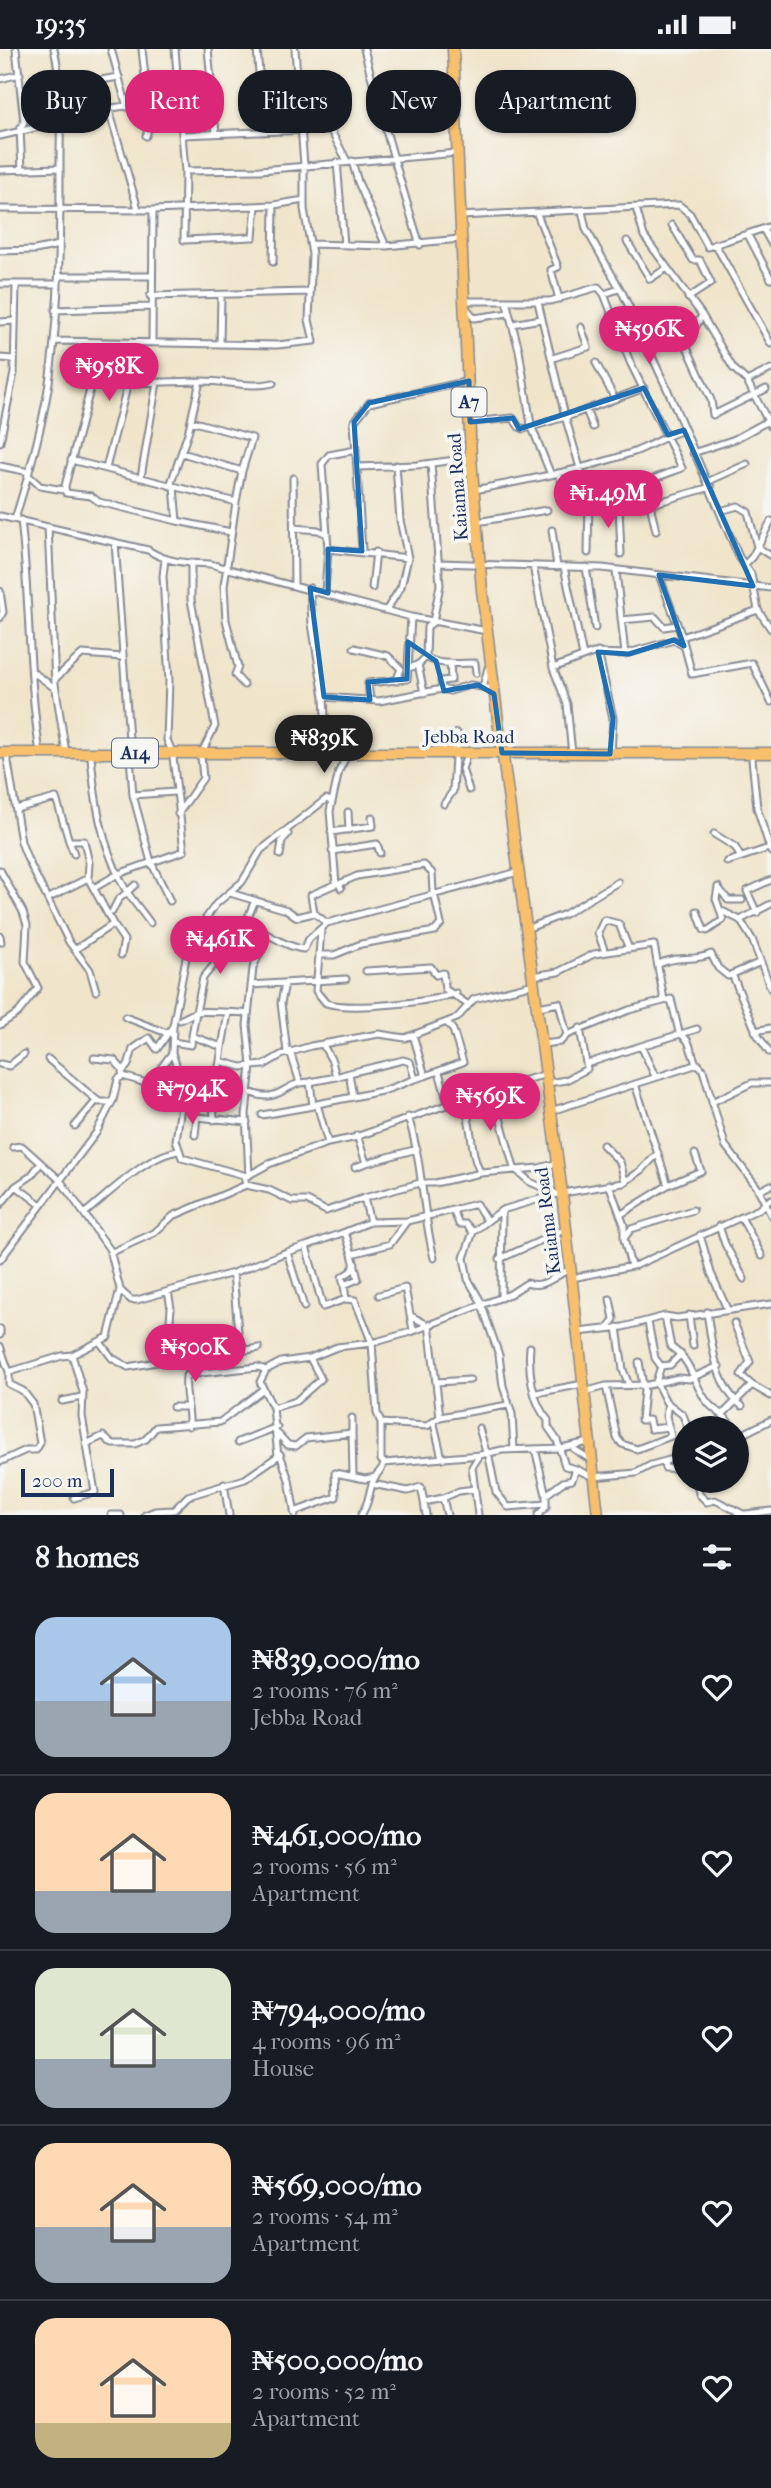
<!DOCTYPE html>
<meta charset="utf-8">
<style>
:root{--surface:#171b24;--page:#20242c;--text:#f1f3f6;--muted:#9ea1a6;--line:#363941;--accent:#db2777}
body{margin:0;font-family:"IM FELL French Canon",serif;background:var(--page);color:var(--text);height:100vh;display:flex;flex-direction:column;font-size:26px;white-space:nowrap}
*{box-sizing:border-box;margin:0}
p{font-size:23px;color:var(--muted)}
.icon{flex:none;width:38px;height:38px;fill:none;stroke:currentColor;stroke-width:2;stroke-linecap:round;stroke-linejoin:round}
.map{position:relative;height:1466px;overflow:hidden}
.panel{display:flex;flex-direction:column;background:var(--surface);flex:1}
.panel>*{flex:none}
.top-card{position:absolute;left:21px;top:21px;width:730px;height:63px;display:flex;gap:14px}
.tools{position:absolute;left:672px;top:1367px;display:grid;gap:14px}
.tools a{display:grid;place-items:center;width:77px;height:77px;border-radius:50%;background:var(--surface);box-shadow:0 2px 5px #0004;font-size:35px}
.scale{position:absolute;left:21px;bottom:18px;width:93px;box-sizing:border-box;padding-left:7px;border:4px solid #1b2f5e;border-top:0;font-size:19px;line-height:24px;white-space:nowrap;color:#1b2f5e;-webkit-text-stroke:5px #f6f6f2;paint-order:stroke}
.price{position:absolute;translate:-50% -60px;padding:0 16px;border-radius:24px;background:var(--accent);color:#fff;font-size:23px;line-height:46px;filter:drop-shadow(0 2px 4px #0008)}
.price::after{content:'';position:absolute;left:50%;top:42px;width:21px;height:16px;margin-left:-10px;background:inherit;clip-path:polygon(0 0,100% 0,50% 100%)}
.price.on{background:#222;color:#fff}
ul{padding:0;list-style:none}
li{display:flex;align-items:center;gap:21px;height:175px;padding:0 35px}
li+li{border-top:2px solid var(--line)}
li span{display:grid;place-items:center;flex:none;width:196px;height:140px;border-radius:21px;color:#555}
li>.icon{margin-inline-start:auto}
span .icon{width:84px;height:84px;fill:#fffc;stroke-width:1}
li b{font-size:30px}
h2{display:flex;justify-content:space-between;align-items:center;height:84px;padding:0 35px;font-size:30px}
.pill{padding:0 24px;border-radius:28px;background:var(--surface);box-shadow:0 2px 5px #0004;font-size:24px;line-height:63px}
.pill.on{background:var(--accent);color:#fff}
.status{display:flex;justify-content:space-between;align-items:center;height:49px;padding:0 35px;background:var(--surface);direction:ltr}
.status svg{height:19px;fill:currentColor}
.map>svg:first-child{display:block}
</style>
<div class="status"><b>19:35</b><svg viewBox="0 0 49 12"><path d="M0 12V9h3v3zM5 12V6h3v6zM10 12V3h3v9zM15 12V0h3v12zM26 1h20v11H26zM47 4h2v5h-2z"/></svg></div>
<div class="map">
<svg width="771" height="1466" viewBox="0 0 771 1466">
<rect width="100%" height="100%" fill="#f6f6f2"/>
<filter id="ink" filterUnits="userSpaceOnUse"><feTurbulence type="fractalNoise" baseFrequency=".0143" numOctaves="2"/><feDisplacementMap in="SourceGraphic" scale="14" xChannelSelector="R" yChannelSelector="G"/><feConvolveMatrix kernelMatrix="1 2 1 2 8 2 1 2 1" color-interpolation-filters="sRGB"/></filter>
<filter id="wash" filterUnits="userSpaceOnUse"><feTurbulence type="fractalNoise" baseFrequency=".00686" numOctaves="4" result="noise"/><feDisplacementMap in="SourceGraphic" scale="28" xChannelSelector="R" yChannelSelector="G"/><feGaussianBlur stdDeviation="1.57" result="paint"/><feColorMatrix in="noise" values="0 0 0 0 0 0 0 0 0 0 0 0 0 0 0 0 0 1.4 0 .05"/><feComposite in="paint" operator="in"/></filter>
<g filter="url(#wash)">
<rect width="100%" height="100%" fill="#f0e5cb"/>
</g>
<g filter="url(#ink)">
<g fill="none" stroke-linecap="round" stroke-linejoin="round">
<g stroke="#868a94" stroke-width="9">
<path id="minor" d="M16,0L24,73L20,80L22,121
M111,0L127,58
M142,0L150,74L146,87
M175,0L185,122L184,191L253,188L256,157
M208,0L216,84
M257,0L264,83
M364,0C381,65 399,130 420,196
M0,30L20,25
M88,33L119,28
M109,61L138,160
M60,67L177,49
M183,86L330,80L347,112
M0,87L52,75L60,70
M352,112L358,133L386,197
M337,113L344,196
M0,121L60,119
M185,122L260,121L457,104
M636,159L644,187L702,266L733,319L747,332L771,378
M0,160L153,161L274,156L304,151
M582,162L586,180L623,245L669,344L739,508L751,525L758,561L771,580
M537,165L558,218L551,221L559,250
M460,167L679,156L690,165L708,198L771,177
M672,176L693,211H700L711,234L688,249
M763,180L771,194
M748,186L771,230
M627,192L650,230L667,219
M310,195L386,197L460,190
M715,195L771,295
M0,202L35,201L59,196
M273,213L274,156
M59,227H151
M0,235H58
M619,240L604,245L630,313L682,419L645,433
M150,247L310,243
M464,252H550L598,238L604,245
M506,252L519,301L531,376L551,426
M538,253L565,367L589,450L588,504
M55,261L150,258
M469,262L474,269L509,264
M702,266L686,296L711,351L713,366L766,340
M0,273L15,272
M512,275L541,270
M54,292L277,296L314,292L309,271L312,205L304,160V116L295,0
M95,293L92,333L65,437L66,444L91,447L99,453L177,472
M152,293L153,161
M220,295L221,247
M0,309L14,310
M553,309L588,298L581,278
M596,314L614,348
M200,332C224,331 251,340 273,334
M747,332L771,320
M128,334L200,332L188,384L170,437
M586,361L593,378
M470,373L513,369L519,378L524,380L572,366L644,339
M0,393L14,324L16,236
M182,404L242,422L252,389L191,372
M693,404L735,390L768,372
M71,411L236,453L224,537L226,571L238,618L235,626L244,636
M0,417L29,423
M357,418L417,416L471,409
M106,419L128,334L131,293
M558,424L565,441
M28,426L40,437L64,441
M141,428L157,333
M293,429L294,535
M707,433L747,415
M174,438L177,472L231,483
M474,441C528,431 582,421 634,403C651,397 666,386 684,381
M614,443L619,457L621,505
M589,450L645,433L656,482
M236,453L242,422
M652,455L711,438
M720,462L738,457L748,463L757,498L771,507
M0,467L148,501C168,514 187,514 210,515L411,568L487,582
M15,470C30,421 45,370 51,319C60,250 60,181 60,112C60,74 63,37 54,0
M21,471C30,550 28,626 40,704
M477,473L547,461
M48,478L55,635L66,704
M294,479L318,481L327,485
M552,481L557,518
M115,493L130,704
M328,500L408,509
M362,502L354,373L369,354L469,332
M165,510L163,527L169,632L167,691L173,705
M439,514L602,519L771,539
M191,515V551L215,677L201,705
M745,515L752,508L771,472
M533,517L553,619
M564,518L583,607
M586,518L595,579
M616,522L625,605L674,591L684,597
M659,526L682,588L692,625L752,614L771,653
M310,539L312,575L324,648L379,652L442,640L441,632L451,631L450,614
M372,539L376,503
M0,542L3,563L0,569
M325,543L328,500L322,415L329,406L356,401
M387,560L401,538L408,509L400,471L396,416
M621,571L655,568L664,578L677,576
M682,588L758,561
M354,599L388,607L401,620L396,632
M598,603L613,669L611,704
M426,608L427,578L433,573L440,536L431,415
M418,615L424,644
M408,619L411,568
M33,623L56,640
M55,630L82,605L123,608
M483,638L488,619
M442,640L450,642L470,636L494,640
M324,648L325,669
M370,651L368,634L407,630L408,619L418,616L426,608C438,617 460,614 475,614L476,624
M457,705V684
M572,705L567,655L553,619L593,604L625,605
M7,707L21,793L27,809L69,893L90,921L96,942
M91,708C95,753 101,793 122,834C129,848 141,861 150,874
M130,708L133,746
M466,708L462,720L469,741
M752,710L757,759L771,803
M331,752L326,750L261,801L242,833L216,855L189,893L173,977L172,1004L184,1038L176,1091L182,1109L247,1127L269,1115L328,1094L353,1089L492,1040L514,1119L530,1133L557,1145
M444,755L453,742L455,708
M16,760L56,749L69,792
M348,763L349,781
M178,765L203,729L201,708
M331,783L373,777L372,768
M714,785L735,798L740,807
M332,802L377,795L380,804
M280,806L282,792L288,785
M727,813L769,799
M0,821L23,863L27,876L25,913L38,939L18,964L0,976
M94,839L118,825L184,802L173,708
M341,839L339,835L357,827L424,816L432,824L433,844
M230,844L287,861L297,868L314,864L327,874L518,823
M49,849L88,829L89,814L84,792H69L74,805
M170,852L151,813L133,746L175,743
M771,855L740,871L752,890L771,940
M697,862L704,881L707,882L723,871L720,861
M112,863L118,851L135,836
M314,864L311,846L336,835L330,762L339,722L346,708
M757,864L747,842L771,831
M740,871L720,861L716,850L718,838L728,851H742
M113,875L124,891L121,906
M245,876L255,851
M526,880L565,865L618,833
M321,882L316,942L326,954C350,962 432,953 456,944
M0,887L1,893
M76,900L113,875L88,829
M605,903L598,884L604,871L619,875L629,900
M319,906H334L361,895L435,882L441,875L434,844
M659,915C676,906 694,913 711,905L718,919L728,927L761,913
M366,922L431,918L436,926L443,924L445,940L467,955
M732,925L757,985L769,1003
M533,927L558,923L594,905L654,896L664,951
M285,934L281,954L287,1003
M251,936L346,930
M538,958L559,954L567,986L629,961L671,950L679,983L688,992L696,1015
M248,965C243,963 199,962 196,963L203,929L221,907L235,877C258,873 280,898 304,900L309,890L327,874
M125,968L167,984
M180,971L196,963L192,987L222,998L220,1012L241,1018L264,1016L281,1006L311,997L379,985L405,989L457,969L474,950L534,935
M755,982L771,979
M413,986L425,1027L463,1013L453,981L447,974
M173,993L191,996L192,987
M543,995L560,993L567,986
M641,997L697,980
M222,998L228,964
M290,1002L300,1034L310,1033L313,1057L317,1055L328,1094
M94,1009L114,1011L123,1021
M48,1010L99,1053H112
M589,1014L641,997L655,1027
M0,1015L9,1017L24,1005
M439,1023L448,1054
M349,1024L403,1011L410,1013L415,1030L425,1027
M123,1027L122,1023L128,1016L133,1000L149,989L157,1000L173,977
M310,1033L336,1028L332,1012L323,996
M548,1034L566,1031L587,1020L580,979
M635,1035L668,1136L701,1122L695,1105
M492,1040L547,1025
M249,1043C277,1054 279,1040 300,1034
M353,1048L386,1041L415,1030
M460,1050C475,1072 468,1104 481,1124L539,1119L558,1114
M712,1053L752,1034H771
M317,1055L353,1048L349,1024L336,1028
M551,1062L698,1015L703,1021L725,1096L757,1138L771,1166
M262,1066L313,1057
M408,1068C423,1114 422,1163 434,1209
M214,1071L213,1045L220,1012
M75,1077L97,1051
M195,1086L197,1068L247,1073
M357,1086L366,1114L417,1100
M603,1096L620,1113L625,1132
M13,1098L22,1097L60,1131L110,1201L120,1240L108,1288L72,1306L83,1343L82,1367L95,1443L74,1449
M355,1118L366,1114
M249,1126L246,1065L251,1016L247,976L253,919L267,887
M244,1127L246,1136L269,1141L292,1152H307L326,1162L364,1149L370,1173L407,1172L453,1161L459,1175H466L473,1183L502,1161L557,1145L623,1134L642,1121L658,1104
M609,1135L624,1176V1190L631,1217
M16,1137L31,1127L40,1115
M759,1142L771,1136
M364,1149L420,1134H435L481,1124
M0,1156L16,1137L41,1156
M453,1161L476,1155L487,1172
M85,1164C110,1144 147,1106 179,1102
M620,1166L668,1136
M741,1168L762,1207
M370,1173L345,1183L352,1205L390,1195L407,1172
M719,1177L725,1195L744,1230
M345,1183L306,1197L323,1258L346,1250L344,1236L358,1230L352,1205
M473,1183L464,1209L468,1230L480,1251L499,1306L503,1337L512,1365L514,1401
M700,1186L711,1224L727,1260
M625,1188L631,1180L693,1161
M110,1204L154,1184L173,1167L246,1136
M500,1210L566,1180
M0,1211L96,1084L113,1051L118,1030L123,1027L149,1035L172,1004
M233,1224L239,1295L247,1301L259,1299
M572,1229L637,1216L759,1160L771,1150
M344,1236L342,1228L351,1222L355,1215
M120,1241L131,1251H137L233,1224L287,1203
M168,1242L171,1259L169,1285
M379,1246L405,1239L413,1281
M501,1249L502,1161
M346,1250L355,1251L372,1294L377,1364L381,1374
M304,1258L287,1203L306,1197
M707,1263C712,1295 715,1337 742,1357
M689,1266L693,1297
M411,1267L428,1276
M665,1267L671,1298C695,1314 692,1336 709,1355C718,1365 725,1364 732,1379
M648,1273L655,1309L661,1317L656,1333L666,1353L683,1366L688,1379
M734,1274L750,1313L741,1326L752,1336
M609,1278L614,1270L610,1250
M617,1278L623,1321L629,1336
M0,1280V1286
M578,1283L623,1278L665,1267L677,1269L771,1255
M100,1293L112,1309L128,1318L168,1311L201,1324L258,1318L266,1321L281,1313L310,1309
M0,1297L9,1323L62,1307L72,1306
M530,1298C528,1320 532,1354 548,1371V1378L557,1391L565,1417L576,1420
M639,1313L644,1342L641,1371H649L651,1380L669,1378
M661,1317L670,1316L681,1305
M266,1321L260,1333L273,1359
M436,1333L470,1331
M606,1337L617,1389L622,1395L637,1400L671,1387L666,1367L668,1354
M584,1343L606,1337L648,1336L678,1329L689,1330L719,1317
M536,1344L583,1335
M62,1352L82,1348
M173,1358H187
M724,1364L752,1336L771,1347
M440,1368L508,1356
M434,1375L442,1409
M189,1377C190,1359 184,1346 186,1327L201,1324
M479,1379L486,1403
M352,1384L353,1427
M278,1385L288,1396L296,1397L306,1389L352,1384V1369
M737,1388L771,1371
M238,1393L277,1378
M86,1395L103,1387L112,1395H135L146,1390L156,1378L220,1373L262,1341
M535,1400L546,1446V1458L538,1466
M574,1400L591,1411
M488,1403L496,1443L508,1458L546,1455
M280,1405L289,1431L295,1466
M0,1413L26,1401H36L40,1394L33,1355L23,1342L9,1335V1323
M664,1413L665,1419L684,1420
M384,1414L480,1406L502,1401L561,1399L589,1393
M697,1432L699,1445L707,1453L715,1451L743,1465
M224,1435L229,1466
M372,1435L408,1442L421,1438L424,1453
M546,1446L563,1433L572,1431L576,1420L593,1428L636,1424L651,1416L684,1407
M294,1463L336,1448L335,1424L365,1430L376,1428
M111,1466H121
M145,1466L155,1462L174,1461L188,1447L245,1430L278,1407L273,1359L296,1352L321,1330L310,1309L337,1298L372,1294L411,1283L510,1245L527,1234C546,1240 554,1226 571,1220
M361,1466C371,1452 368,1441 375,1428C379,1422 382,1422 384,1414L381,1411V1374L427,1377L440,1368L429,1275
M426,1466L424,1453L443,1449
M447,1466L443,1449L459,1442L475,1440
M478,1466L472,1418L480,1406
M737,1466L771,1462"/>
</g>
<g stroke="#868a94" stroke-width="13">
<path id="highway" d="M453,0L471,409L482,541L502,704
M0,704H771
M503,708L562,1144L598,1466"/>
</g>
<use href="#minor" stroke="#fff" stroke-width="5"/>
<use href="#highway" stroke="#f8bf6c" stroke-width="10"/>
</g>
</g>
<path fill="none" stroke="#1f6fb2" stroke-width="5" stroke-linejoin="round" d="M469,332L470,373L513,369L519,380L644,339L668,386L684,381L753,537L659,526L684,597L674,591L629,605L598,603L613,669L610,705L502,704L494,645L478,636L444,642L436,612L408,593L407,630L368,633L370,651L324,648L310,539L328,544V500L362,502L354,373L369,354Z"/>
<g text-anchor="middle" stroke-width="7" stroke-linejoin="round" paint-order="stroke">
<g fill="#f6f6f2" stroke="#5d6b8a" stroke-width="2">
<rect x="451.5" y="338.5" width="35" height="29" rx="5"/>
<rect x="112" y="689.5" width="46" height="29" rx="5"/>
</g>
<g font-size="18" font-weight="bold" fill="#1b2f5e">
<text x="469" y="359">A7</text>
<text x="135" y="710">A14</text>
</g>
<g font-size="19" fill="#1b2f5e" stroke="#f6f6f2">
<text transform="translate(457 438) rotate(-94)" y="7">Kaiama Road</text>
<text x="469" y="694">Jebba Road</text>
<text transform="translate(547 1172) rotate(-97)" y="7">Kaiama Road</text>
</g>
</g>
</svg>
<div class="tools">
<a><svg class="icon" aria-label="layers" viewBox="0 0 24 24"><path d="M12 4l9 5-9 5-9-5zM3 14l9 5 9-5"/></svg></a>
</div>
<div class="scale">200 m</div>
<b class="price" style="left:649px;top:317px">₦596K</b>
<b class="price" style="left:109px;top:354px">₦958K</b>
<b class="price" style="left:608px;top:481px">₦1.49M</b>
<b class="price on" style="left:324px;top:726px">₦839K</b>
<b class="price" style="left:220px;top:927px">₦461K</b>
<b class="price" style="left:192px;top:1077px">₦794K</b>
<b class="price" style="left:490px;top:1084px">₦569K</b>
<b class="price" style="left:195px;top:1335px">₦500K</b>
<div class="top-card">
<a class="pill">Buy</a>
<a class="pill on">Rent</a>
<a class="pill">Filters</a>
<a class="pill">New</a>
<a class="pill">Apartment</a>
</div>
</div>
<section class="panel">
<h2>8 homes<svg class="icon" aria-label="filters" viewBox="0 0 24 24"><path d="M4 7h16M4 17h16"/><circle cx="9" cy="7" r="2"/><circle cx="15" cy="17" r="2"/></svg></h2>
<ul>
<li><span style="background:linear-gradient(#a9c7e8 60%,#9aa5b1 0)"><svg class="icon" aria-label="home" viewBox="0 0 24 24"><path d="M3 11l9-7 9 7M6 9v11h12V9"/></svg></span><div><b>₦839,000/mo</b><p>2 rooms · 76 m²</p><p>Jebba Road</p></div><svg class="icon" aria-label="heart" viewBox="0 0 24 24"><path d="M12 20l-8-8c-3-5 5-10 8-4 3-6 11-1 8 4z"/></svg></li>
<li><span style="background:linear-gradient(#ffd9b3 70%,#9aa5b1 0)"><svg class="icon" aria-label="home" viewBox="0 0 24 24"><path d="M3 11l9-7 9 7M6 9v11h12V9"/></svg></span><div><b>₦461,000/mo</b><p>2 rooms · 56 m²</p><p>Apartment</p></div><svg class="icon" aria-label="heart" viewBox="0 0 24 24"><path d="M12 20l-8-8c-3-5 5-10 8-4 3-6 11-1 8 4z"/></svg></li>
<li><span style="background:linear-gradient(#dfe7d0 65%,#9aa5b1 0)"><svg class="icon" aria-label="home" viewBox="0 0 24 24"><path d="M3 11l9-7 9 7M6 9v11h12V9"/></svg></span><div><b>₦794,000/mo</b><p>4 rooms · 96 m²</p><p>House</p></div><svg class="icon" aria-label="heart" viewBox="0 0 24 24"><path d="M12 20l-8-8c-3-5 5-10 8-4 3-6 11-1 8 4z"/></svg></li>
<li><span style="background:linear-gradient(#ffd9b3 60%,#9aa5b1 0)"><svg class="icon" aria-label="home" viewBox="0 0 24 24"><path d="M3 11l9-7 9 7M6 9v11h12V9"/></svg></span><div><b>₦569,000/mo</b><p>2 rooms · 54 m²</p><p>Apartment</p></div><svg class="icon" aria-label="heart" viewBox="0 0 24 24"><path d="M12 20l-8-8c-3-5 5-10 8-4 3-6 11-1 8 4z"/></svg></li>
<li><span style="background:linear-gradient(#ffd9b3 75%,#c2b280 0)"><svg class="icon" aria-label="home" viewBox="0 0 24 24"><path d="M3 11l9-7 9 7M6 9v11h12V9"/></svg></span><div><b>₦500,000/mo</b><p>2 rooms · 52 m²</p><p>Apartment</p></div><svg class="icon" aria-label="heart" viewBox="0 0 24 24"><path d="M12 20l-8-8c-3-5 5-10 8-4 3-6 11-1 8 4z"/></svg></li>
</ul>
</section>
